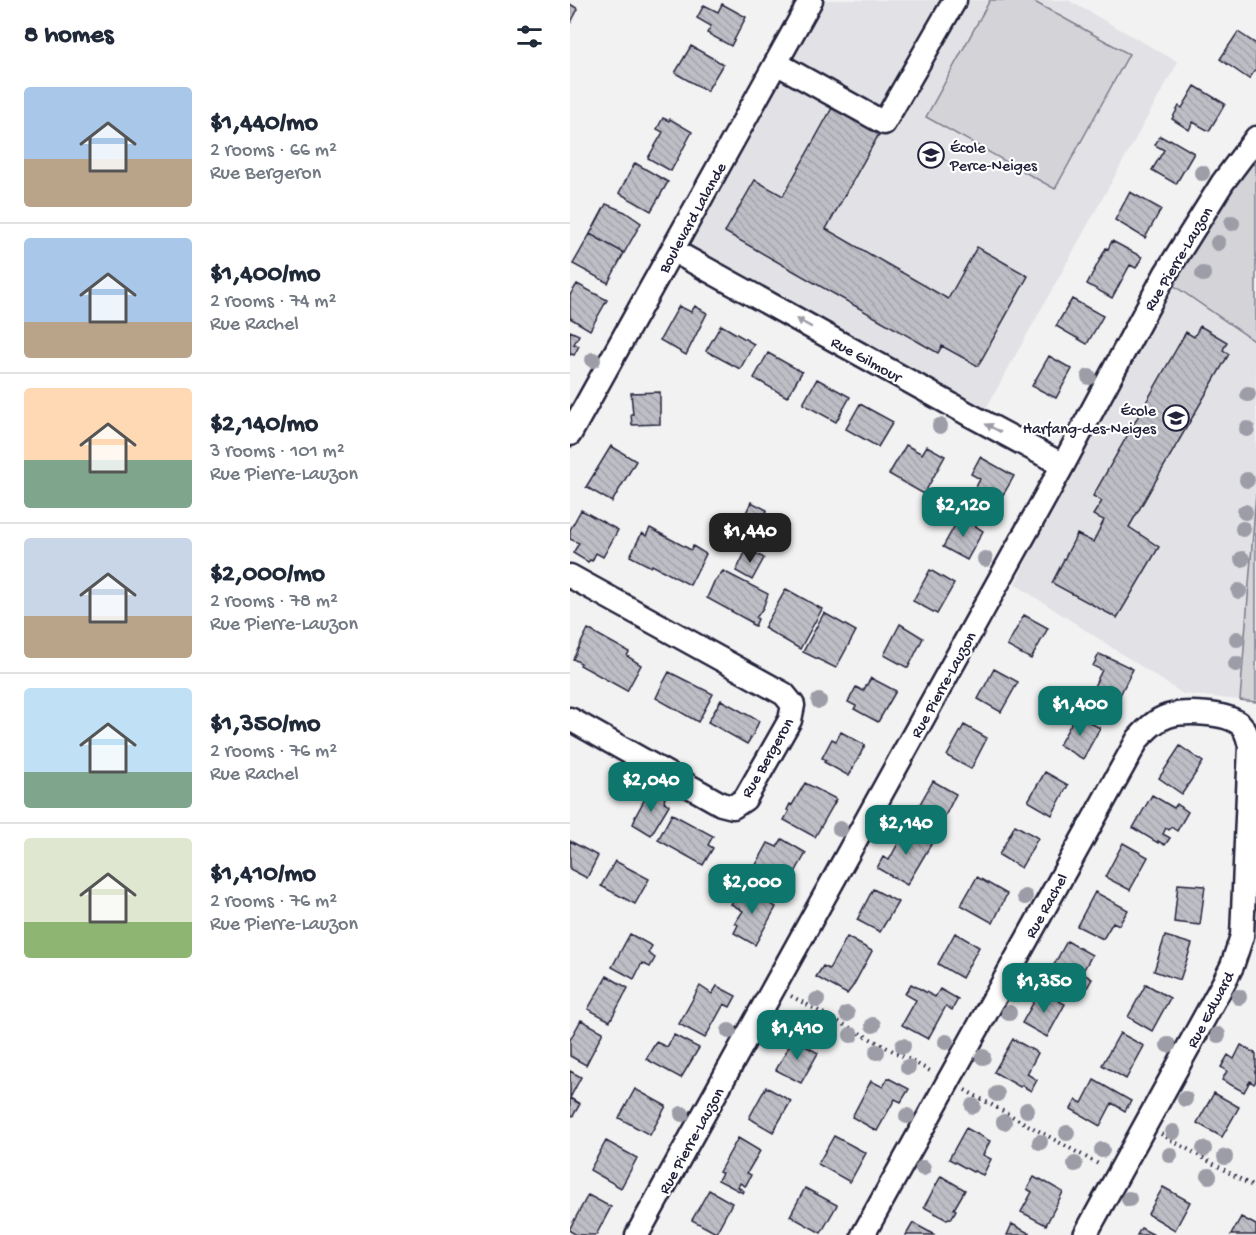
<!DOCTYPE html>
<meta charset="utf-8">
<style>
:root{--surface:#fff;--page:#f6f6f7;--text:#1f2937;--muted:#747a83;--line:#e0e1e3;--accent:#0f766e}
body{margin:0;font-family:"Gochi Hand",sans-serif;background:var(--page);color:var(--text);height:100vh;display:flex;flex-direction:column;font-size:22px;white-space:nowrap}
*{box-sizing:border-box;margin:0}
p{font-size:20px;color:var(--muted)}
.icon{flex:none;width:33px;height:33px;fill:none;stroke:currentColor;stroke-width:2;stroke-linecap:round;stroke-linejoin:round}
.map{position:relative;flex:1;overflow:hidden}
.drawer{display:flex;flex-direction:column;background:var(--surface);width:570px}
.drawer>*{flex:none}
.price{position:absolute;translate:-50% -51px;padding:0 14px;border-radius:12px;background:var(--accent);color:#fff;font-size:20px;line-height:39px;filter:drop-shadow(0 2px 3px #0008)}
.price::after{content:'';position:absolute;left:50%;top:36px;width:18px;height:14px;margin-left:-9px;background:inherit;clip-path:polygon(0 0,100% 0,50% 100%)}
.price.selected{background:#222;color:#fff}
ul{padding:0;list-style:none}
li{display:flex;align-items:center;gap:18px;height:150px;padding:0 24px}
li+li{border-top:2px solid var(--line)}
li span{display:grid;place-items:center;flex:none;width:168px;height:120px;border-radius:6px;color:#555}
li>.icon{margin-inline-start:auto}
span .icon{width:72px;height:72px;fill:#fffc;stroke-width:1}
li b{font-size:26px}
h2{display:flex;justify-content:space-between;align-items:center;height:72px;padding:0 24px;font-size:26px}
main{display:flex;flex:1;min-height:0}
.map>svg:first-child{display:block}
</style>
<main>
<section class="drawer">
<h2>8 homes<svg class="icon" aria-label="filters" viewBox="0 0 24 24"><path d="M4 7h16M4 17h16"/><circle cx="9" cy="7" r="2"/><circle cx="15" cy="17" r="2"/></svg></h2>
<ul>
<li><span style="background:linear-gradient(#a9c7e8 60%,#b9a48a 0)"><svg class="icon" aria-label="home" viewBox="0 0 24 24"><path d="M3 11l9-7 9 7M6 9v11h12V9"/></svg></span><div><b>$1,440/mo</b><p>2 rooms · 66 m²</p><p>Rue Bergeron</p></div></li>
<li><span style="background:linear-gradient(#a9c7e8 70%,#b9a48a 0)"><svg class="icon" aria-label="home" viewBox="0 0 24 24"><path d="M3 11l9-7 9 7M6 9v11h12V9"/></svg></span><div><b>$1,400/mo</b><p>2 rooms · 74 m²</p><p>Rue Rachel</p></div></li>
<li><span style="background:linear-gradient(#ffd9b3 60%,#7fa58c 0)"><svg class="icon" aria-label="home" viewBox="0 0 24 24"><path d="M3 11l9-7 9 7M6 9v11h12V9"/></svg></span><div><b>$2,140/mo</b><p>3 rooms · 101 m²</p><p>Rue Pierre-Lauzon</p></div></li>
<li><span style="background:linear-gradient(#c9d6e8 65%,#b9a48a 0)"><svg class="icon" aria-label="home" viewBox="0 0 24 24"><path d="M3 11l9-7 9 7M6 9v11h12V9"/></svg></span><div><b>$2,000/mo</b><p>2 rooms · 78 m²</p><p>Rue Pierre-Lauzon</p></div></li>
<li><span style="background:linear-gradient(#bfe0f5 70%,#7fa58c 0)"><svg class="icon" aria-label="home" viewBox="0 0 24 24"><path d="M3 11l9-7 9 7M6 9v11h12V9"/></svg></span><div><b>$1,350/mo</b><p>2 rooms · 76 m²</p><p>Rue Rachel</p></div></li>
<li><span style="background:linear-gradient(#dfe7d0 70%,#8fb573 0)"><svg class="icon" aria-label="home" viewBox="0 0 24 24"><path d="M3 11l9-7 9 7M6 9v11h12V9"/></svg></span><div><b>$1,410/mo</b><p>2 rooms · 76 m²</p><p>Rue Pierre-Lauzon</p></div></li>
</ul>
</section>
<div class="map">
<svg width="686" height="1235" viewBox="0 0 686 1235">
<defs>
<pattern id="building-back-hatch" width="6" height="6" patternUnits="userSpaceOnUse" patternTransform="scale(1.5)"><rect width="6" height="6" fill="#bebec6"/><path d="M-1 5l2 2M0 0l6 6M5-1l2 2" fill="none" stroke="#a3a3ab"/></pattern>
</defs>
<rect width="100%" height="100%" fill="#f2f2f3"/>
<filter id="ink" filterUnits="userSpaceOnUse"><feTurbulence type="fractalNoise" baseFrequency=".0167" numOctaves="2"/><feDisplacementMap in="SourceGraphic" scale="12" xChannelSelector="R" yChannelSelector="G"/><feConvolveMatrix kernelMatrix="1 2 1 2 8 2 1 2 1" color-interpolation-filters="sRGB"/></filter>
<g filter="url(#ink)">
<path fill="#e2e2e6" d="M252,0H498L608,62L412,416L114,249Z
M593,278L614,294L686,342V494L670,700L613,694L445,584Z"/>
<path fill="#d3d3d8" stroke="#7a7a8a" stroke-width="1.5" d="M420,0H461L559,54L485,189L356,117Z
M686,138V342L593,278Z
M686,494V702L670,700Z"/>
<path fill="url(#building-back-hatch)" stroke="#22223b" stroke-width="1.5" d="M0,4L8,9L0,24Z
M152,4L176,17L161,46L137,33L141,26L127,18L134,5L148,12Z
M668,32L686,44V69L679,79L650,59Z
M121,46L153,64L137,91L105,73Z
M625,86L655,104L639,131L623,122L619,130L602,119L609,106L612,108Z
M262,108L309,134L256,229L378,299L407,247L458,276L408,366L372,346L368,353L155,232L185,180L213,196Z
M93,118L99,121L100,119L122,132L101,171L78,158L93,132L87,129Z
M590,136L599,141L600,139L624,153L606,184L582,170L594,150L585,145Z
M65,163L98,182L81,211L49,193Z
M560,192L591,209L575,238L545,220Z
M36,204L55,212L71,223L54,253L20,234Z
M20,234L54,253L38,283L3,264Z
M542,241L572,257L566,268L560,265L542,298L517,284L536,248L538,249Z
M7,284L37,300L20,330L0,318V295Z
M502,299L533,316L517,344L486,326Z
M109,306L121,312L125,306L137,313L116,355L90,340Z
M151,325L184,344L170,369L136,351Z
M630,326L657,342L653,350L659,354L559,527L589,547L547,618L482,583L507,534L523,542L534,520L523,515L532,501L523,496L616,332L624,337Z
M0,331L9,335L4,344L9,346L4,355L1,354L0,355Z
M198,353L232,372L217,397L184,378Z
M479,356L502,369L486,398L462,386Z
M247,379L280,397L266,422L233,404Z
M90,392V424L62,425L61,414H63L61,393Z
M290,404L323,422L308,447L276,429Z
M336,445L352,454L357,446L375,456L354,494L319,474Z
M41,446L66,461L42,502L16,487Z
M410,457L444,476L421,516L398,503L410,479L401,474Z
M181,502L197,510L185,536L169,528Z
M11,510L48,530L33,557L26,553L22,561L20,560L18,562L3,553L9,543L0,539V530Z
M390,516L413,531L397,560L373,547Z
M80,528L121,550L123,546L136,554L120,585L82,565L81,567L60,556L72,533L76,536Z
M177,549L194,558L182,580L166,571Z
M360,570L384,584L367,614L343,601Z
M153,571L198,594L193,608L186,618L188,619L185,626L181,624V622L137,598L144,582Z
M216,589L252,609L230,649L194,628Z
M254,613L286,631L266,668L233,652Z
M454,615L478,628L461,659L437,646Z
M330,624L353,638L338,668L314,655Z
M18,629L59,652L57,656L71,665L57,691L10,665L11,663L3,659Z
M529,654L538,658V657L563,669L546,703L535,697L529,709L516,703L532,670L523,666Z
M424,669L448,682L431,712L408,699Z
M99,672L143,694L128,722L86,698L92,685Z
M301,678L326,691L308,722L284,709L286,706L278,702L286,687L293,691Z
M151,700L189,721L184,733L177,744L138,722Z
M506,715L530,728L513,759L489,745Z
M394,725L417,738L401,769L377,756Z
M271,732L295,745L279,776L254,762L256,760L252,758L262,739L266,741Z
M610,746L633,762L612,794L589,778Z
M475,772L498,785L482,815L458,801Z
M363,781L386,794L371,824L346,811Z
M235,783L266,799L264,802H265L245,837L214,820L219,811L217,810L220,804L222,805Z
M78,793L84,797L85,793L95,798L94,802L99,805L81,835L63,824L66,817H65Z
M582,795L604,808L607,804L618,812L607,831L601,827L599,830L596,828L593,834L600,838L595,845L588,841V843L563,828Z
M102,814L143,836L138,845L143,848L133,865L88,840Z
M445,825L468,838L451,868L429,855Z
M337,827L363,841L337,885L307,868L313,857L319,860Z
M212,839L236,853L219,883L186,865L198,843L207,847Z
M0,841L28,856L17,878L0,869Z
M553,843L578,857L560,890L535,877Z
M45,861L79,879L65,904L31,886Z
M407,877L437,894L423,923L391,905Z
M608,884L635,886L630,925L604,922Z
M171,887L206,907L185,945L164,933L168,925L165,923L173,911L161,904Z
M303,889L328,902L310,932L287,920Z
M525,892L558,910L549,925L543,922L533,939L507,926Z
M385,933L409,947L392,978L368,964Z
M60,934L82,946L78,953L85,958L80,967L72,963L64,979L42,967Z
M595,936L622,944L610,980L584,971Z
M277,937L302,951L283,986L277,994L246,977L253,966L259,969Z
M497,941L522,955L512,973L522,979L514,993L479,974Z
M37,976L58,988L40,1021L18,1009Z
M341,984L365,997L370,989L388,999L382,1010L376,1006L358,1039L332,1025L346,1000L335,994Z
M576,984L600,998L582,1031L558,1017Z
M130,986L142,994L147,986L166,996L160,1007L154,1004L135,1038L109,1024Z
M470,991L495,1004L477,1037L452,1023Z
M11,1020L33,1032L16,1065L0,1056V1040Z
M550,1033L574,1046L556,1079L532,1065Z
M104,1035L129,1048L111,1078L76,1059L86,1042L97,1047Z
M223,1039L248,1053L231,1083L206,1070Z
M443,1039L468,1053L457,1074L467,1080L461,1091L451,1085L450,1087L424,1072Z
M671,1045L686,1054V1069L685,1072H686V1081L684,1084L680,1081L674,1092L652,1080L657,1071L651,1067L658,1055L664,1059Z
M0,1071L11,1077L0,1098Z
M318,1078L339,1089L331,1102L325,1099L307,1131L282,1117L301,1081L313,1087Z
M524,1080L561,1101L555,1111L542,1103L530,1126L501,1109L506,1100L512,1103Z
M196,1087L221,1101L203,1132L179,1118Z
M65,1089L96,1106L80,1135L49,1118Z
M644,1093L669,1107L652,1137L627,1123Z
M0,1098L10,1104L3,1116L0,1114Z
M396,1128L420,1141L413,1155L421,1159L413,1175L404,1171L403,1172L379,1159Z
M264,1136L296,1153L280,1182L248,1164Z
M168,1138L190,1151L177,1173L181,1175L176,1185L175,1186L170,1183L168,1187L174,1191L173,1193L148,1180L152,1173L149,1172Z
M36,1141L67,1158L51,1188L20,1170Z
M371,1176L395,1190L384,1209L386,1210L381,1219L379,1218L377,1220L354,1207Z
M464,1177L469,1180L470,1179L493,1192L476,1225L451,1212L462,1192L457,1189Z
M593,1187L620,1202L605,1230L578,1214Z
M235,1188L267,1205L251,1233L220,1216Z
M139,1190L162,1203L146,1233L122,1220Z
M18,1195L41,1207L26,1235H7L0,1231V1228Z
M671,1217L686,1225V1235H661Z
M343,1223L365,1235H336Z
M442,1224L462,1235H437Z
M571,1228L584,1235H567Z"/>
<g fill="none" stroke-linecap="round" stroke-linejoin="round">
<g stroke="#22223b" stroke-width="27">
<path id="minor" d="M206,63L314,123L385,0
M102,250L400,415L493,465
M0,434L241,0
M0,576L214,694L223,705L220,720L175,799L163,807L151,804L0,719
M67,1235L493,465L596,273L653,182L686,138
M293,1235L568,739C576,730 585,720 598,716C615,711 657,712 671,725C677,731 678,739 680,746L672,936L662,966L654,982L515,1235"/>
</g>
<path stroke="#22223b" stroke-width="4" stroke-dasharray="1.5 4.5" stroke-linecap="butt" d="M221,996L362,1072
M395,1090L530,1165
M591,1134L686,1188"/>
<use href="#minor" stroke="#fff" stroke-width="22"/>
</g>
<g fill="#9d9da8">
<circle cx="632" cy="173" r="8"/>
<circle cx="662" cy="223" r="8"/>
<circle cx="648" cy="243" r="8"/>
<circle cx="633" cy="274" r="8"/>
<circle cx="23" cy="360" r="8"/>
<circle cx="519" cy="377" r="8"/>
<circle cx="678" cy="394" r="8"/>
<circle cx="370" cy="426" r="8"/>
<circle cx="677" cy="429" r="8"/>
<circle cx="677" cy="480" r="8"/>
<circle cx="675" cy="512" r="8"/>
<circle cx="673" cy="529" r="8"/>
<circle cx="415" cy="559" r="8"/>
<circle cx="672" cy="559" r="8"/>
<circle cx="669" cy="591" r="8"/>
<circle cx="667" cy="639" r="8"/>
<circle cx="666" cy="664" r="8"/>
<circle cx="249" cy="701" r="8"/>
<circle cx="270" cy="829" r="8"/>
<circle cx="455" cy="897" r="8"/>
<circle cx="669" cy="997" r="8"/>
<circle cx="247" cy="1000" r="8"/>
<circle cx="439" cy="1013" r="8"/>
<circle cx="277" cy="1014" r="8"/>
<circle cx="252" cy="1022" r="8"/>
<circle cx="303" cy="1025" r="8"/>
<circle cx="159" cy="1031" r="8"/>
<circle cx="281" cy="1035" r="8"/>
<circle cx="648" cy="1035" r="8"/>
<circle cx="376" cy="1042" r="8"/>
<circle cx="598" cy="1045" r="8"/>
<circle cx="333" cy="1046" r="8"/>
<circle cx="307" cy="1052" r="8"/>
<circle cx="413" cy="1057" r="8"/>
<circle cx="338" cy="1067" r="8"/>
<circle cx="427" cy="1094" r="8"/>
<circle cx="615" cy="1099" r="8"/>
<circle cx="403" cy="1106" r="8"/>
<circle cx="457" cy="1110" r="8"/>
<circle cx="112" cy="1114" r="8"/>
<circle cx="337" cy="1116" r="8"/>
<circle cx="434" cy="1122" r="8"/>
<circle cx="603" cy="1132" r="8"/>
<circle cx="497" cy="1133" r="8"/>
<circle cx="470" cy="1142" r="8"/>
<circle cx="634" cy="1149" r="8"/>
<circle cx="532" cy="1150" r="8"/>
<circle cx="600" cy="1155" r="8"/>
<circle cx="655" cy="1157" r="8"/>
<circle cx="505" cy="1164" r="8"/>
<circle cx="353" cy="1168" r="8"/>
<circle cx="639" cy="1176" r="8"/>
<circle cx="559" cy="1199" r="8"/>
</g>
<defs><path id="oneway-solid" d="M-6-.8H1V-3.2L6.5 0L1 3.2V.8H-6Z" transform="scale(1.5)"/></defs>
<g fill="#9c9ca7">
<use href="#oneway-solid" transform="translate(234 323) rotate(-151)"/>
<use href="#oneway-solid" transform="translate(423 428) rotate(-152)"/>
</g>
</g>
<defs>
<g id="school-ring" transform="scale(1.35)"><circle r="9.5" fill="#fff" stroke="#22223b" stroke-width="1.5"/><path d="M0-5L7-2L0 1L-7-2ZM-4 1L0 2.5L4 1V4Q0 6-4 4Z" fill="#22223b"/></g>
</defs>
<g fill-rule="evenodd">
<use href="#school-ring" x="361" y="155"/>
<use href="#school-ring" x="606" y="418"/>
</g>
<g text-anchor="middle" stroke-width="4.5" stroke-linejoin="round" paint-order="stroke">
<g font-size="16" fill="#22223b" stroke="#fff" text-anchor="start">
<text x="380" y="152">École<tspan x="380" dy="18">Perce-Neiges</tspan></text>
<text x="586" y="415" text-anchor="end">École<tspan x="586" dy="18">Harfang-des-Neiges</tspan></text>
</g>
<g font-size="16" fill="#22223b" stroke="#fff">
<text transform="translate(121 217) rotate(-61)" y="6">Boulevard Lalande</text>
<text transform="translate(607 258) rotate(-59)" y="6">Rue Pierre-Lauzon</text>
<text transform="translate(297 358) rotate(29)" y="6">Rue Gilmour</text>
<text transform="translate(372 684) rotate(-61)" y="6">Rue Pierre-Lauzon</text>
<text transform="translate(196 757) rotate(-60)" y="6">Rue Bergeron</text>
<text transform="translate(475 905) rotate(-61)" y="6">Rue Rachel</text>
<text transform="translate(639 1009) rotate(-62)" y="6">Rue Edward</text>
<text transform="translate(120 1140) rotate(-61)" y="6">Rue Pierre-Lauzon</text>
</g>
</g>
</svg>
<b class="price" style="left:393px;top:538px">$2,120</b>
<b class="price selected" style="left:180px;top:564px">$1,440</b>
<b class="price" style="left:510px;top:737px">$1,400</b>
<b class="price" style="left:81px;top:813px">$2,040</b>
<b class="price" style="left:336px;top:856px">$2,140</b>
<b class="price" style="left:182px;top:915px">$2,000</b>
<b class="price" style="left:474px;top:1014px">$1,350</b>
<b class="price" style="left:227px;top:1061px">$1,410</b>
</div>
</main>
